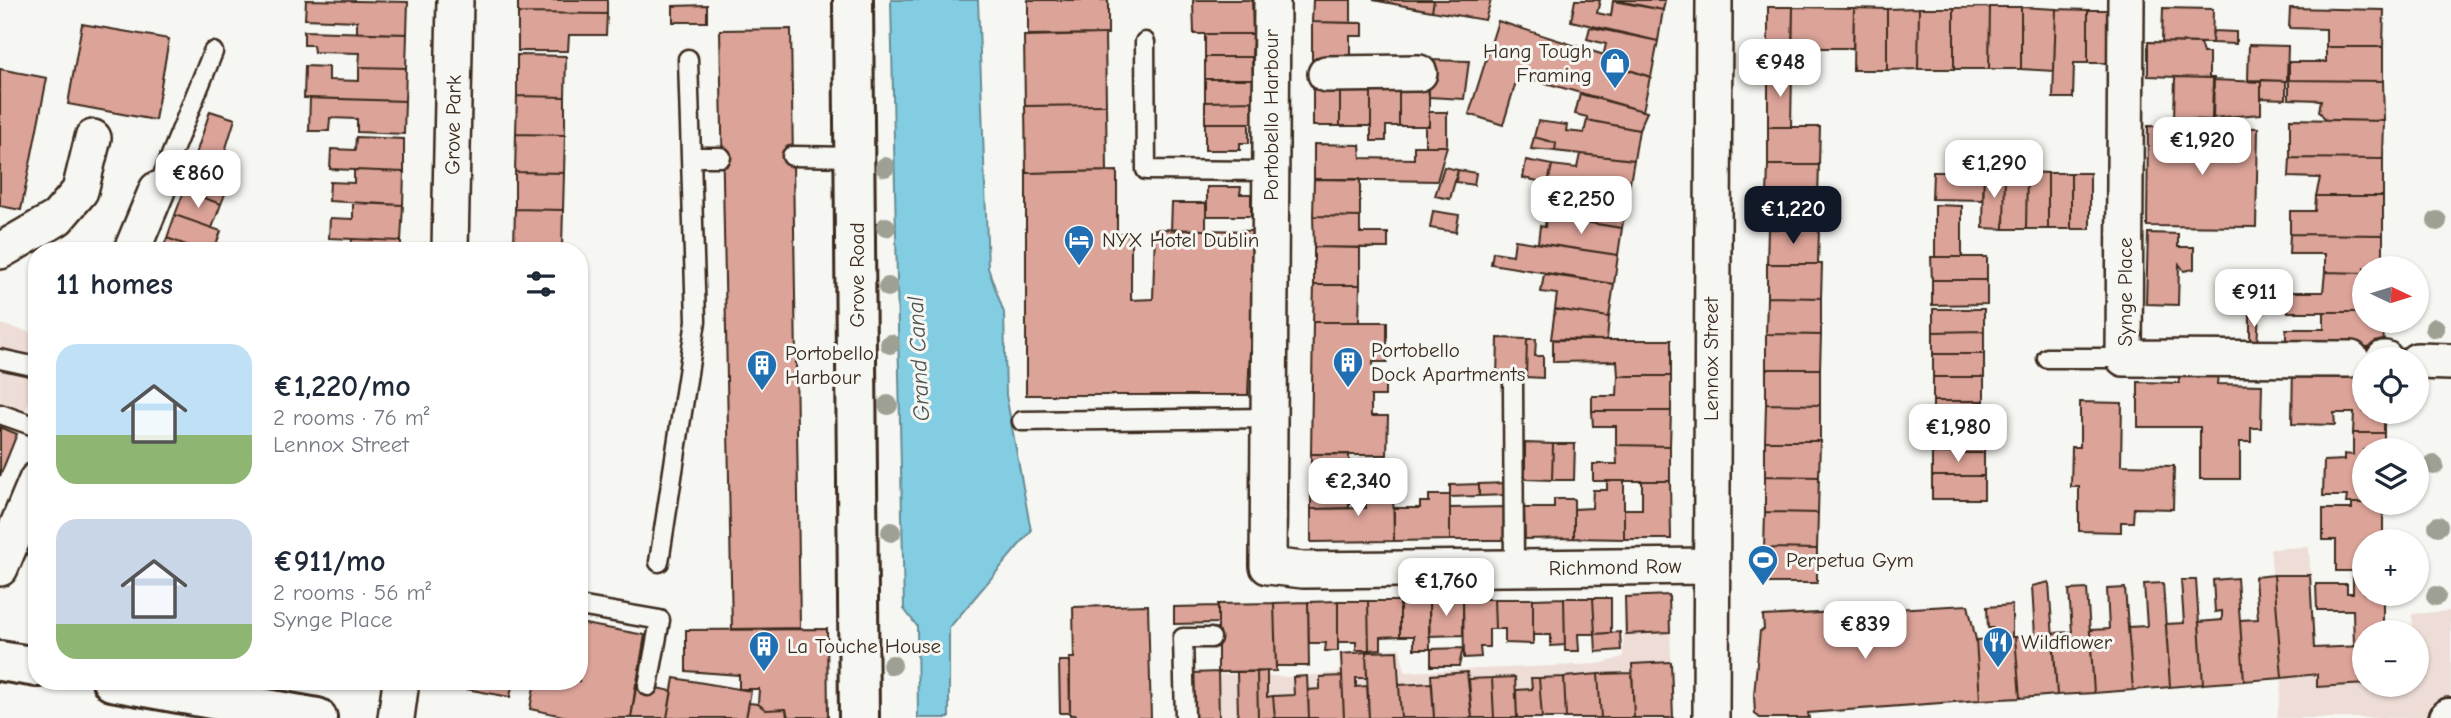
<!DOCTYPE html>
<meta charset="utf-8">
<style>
:root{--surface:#fff;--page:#f6f6f7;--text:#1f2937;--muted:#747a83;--accent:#111827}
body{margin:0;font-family:"Comic Neue",sans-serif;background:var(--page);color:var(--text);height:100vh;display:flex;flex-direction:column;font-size:26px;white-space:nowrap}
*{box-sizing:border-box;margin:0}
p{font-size:23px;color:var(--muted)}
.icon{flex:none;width:38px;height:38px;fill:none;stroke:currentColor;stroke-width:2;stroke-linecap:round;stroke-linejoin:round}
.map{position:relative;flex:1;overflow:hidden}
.details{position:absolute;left:28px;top:242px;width:560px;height:448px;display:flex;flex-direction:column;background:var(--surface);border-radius:28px;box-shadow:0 2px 5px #0004}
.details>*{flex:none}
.needle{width:46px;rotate:94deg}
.controls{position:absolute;left:2352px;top:256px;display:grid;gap:14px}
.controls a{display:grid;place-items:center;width:77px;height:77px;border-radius:50%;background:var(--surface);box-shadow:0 2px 5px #0004;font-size:35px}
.price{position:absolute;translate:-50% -60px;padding:0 16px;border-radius:14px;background:#fff;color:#222;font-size:23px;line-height:46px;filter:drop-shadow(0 2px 4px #0008)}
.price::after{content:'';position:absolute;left:50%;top:42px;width:21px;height:16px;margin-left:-10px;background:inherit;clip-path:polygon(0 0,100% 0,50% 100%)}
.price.on{background:var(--accent);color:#fff}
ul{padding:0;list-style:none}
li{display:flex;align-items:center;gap:21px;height:175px;padding:0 28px}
li span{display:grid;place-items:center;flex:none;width:196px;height:140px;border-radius:21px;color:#555}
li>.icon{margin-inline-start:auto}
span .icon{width:84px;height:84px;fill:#fffc;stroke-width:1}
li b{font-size:30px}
h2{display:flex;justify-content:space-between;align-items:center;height:84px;padding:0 28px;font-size:30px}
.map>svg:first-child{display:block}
</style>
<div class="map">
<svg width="2451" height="718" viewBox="0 0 2451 718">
<rect width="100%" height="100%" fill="#f6f6f2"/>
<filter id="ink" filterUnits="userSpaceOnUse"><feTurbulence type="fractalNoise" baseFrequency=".0143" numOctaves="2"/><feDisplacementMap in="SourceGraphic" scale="14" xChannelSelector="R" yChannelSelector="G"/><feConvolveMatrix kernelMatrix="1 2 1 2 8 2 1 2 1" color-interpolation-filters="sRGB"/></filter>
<g filter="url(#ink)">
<path fill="#eeddd7" d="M0,324L37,334V402L30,399L0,476Z
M2309,547L2314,647L2364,646V684H2417V632H2413L2412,614L2451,611V718H2277L2282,678L2270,549Z
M1669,595L1673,718H1194L1193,673L1293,677L1336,673L1341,671L1339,653L1400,648L1405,672L1599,664L1623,657L1625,597Z"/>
<path fill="#83cde3" stroke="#668c94" stroke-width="2" d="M891,0H978L988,268L1004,313L1006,395L1031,531L949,628V718H918L917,626L904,609Z"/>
<path fill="#dca398" stroke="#3b2a1e" stroke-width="2" d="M306,0L408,2L407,34L357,33V21L305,19Z
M518,0H607V14L518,13Z
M1028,0H1108V34L1028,35Z
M1193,0H1252L1253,34H1194Z
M1313,0H1351V23L1312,22Z
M1373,0H1434L1432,11Z
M1434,0H1491L1485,20L1432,11Z
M1575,0H1600L1597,13L1611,16L1613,1L1663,10L1658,41L1571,21Z
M1614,0H1665L1663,10Z
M707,5V22H673V6Z
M1768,7H1793L1792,71H1768Z
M1793,7L1854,8L1853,48H1792Z
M1990,7L1989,69H1954V8Z
M1990,7H2021V69H1989Z
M2021,7L2056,9L2054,71L2021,69Z
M1854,8L1887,9V70H1853Z
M1919,8H1954V69H1918Z
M1919,8L1918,69L1887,70V9Z
M2163,8L2213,9L2212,43L2162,42Z
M2290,8L2384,10L2383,47H2326V29L2289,28Z
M2056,9L2088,10V63H2074L2073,98H2053Z
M2088,10H2120V63H2088Z
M518,13L607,14L606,35H569L568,51H518Z
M1498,21L1604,55L1602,61L1650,77L1643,111L1518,75L1503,125L1469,114Z
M1312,22L1363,23V36H1350V60H1312Z
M82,24L169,39L155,120L68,104Z
M1590,27L1658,41L1651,77L1602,61L1606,44L1587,39Z
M791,29L800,628L732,629L720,30Z
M304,31L407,34L406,68L359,67L360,53L314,52L313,45H304Z
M2213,31L2236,32V44L2212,43Z
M1105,34L1106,105L1025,106L1024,36Z
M1205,34H1253L1252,57H1205Z
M2148,42L2200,43L2203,53H2209V78L2148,76Z
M2249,45L2288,46L2287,81L2248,80Z
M2326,47H2383V81L2289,80V62H2326Z
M517,55L566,56L565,97L517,96Z
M1205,57H1252L1253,79H1205Z
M1425,60L1469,61L1464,99L1429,97Z
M305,66L329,67V80L359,81V67L406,68L405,101L304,98Z
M0,69L47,78L21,210L0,206Z
M1768,71H1792L1791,127H1768Z
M2175,77L2214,78L2213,120L2174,119Z
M1205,79H1253L1252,101L1205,102Z
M2213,80L2261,82V114L2212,118Z
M2261,80L2286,81V99L2261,98Z
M2289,80L2383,81L2384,121L2326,120L2319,111L2321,100L2289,99Z
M1313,81H1340V126H1313Z
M1340,81H1371V126H1340Z
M1371,81H1399V126H1386V141H1371Z
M1399,81H1429V126H1399Z
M1580,94L1643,111L1647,112L1639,130L1587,120V117L1575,114Z
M517,96L565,97V135L516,134Z
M310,98L405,101L404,134L357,132V119L330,118L329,131H309Z
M1252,101L1253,123H1205V102Z
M1106,105L1107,171L1026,173L1025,106Z
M210,111L235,119L218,174L231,179L221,204L184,191Z
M1429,112H1447V146H1425V126H1429Z
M2290,119L2384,121L2383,159L2290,158Z
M1587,120L1639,130L1634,160L1555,151L1556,143L1534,137L1538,121L1567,125L1566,131L1584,133Z
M1205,123H1249V143H1240V150H1205Z
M2148,126L2258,128L2256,227L2147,226Z
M1768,127H1820L1819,165H1768Z
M516,134L565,135L564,173L515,172Z
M356,137L404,139V172L330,169L331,149L355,150Z
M1534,137L1556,143L1555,151L1531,149Z
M1314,144L1360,145L1361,158L1414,159V146H1447L1437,181L1314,179Z
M1580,154L1634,160L1627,200L1548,185L1552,165L1577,168Z
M2290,158L2383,159V196H2316L2320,178L2289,177Z
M1526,160L1552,165L1548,183L1523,178Z
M1768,165H1819L1818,197L1767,196Z
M1444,167L1458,170L1450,199L1435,196Z
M354,170L404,172L403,205L329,201L330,182L354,183Z
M1458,170L1476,173L1474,185L1456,182Z
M1117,171V234L1131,235V300L1153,299L1155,229L1255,231L1248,395H1026V173Z
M515,172L564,173L563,210L515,209Z
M1933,172H1984L1983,200L1932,199Z
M1984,172H2005L2004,229L1983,228Z
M2005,172H2027L2026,229H2004Z
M2027,172L2048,173V229H2026Z
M2048,173H2071V229H2048Z
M2071,173H2090V229H2071Z
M1314,179H1360V217L1313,216Z
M1207,187H1241L1240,194H1251V216H1207Z
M1573,190L1627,200L1622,228L1546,216L1549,197L1572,200Z
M184,191L221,204L212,228L175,215Z
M1767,196L1818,197L1819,229H1768Z
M2316,196H2383V235L2290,234V211H2315Z
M353,203L403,205L401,241L329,238L330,218L353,219Z
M1172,203H1206V230H1171Z
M1935,205L1962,206V257H1935Z
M515,209L563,210L562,246L514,245Z
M1433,211L1459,215L1456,232L1430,228Z
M175,215L221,231L214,250H200L167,238Z
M1313,216L1360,217V233H1388V248L1314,247Z
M1546,216L1622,228L1618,255L1538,243L1540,226L1545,227Z
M1768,229H1819L1818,264H1767Z
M2148,233L2178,234V247H2194V269L2184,271L2179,264L2178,305L2146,304Z
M2290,234L2383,235V268H2364V273L2325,272V254H2289Z
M167,238L200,250H162Z
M352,239L401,241V250H351Z
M1515,240L1618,255L1614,284L1491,264L1493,252L1513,255Z
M514,245L562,246V250H514Z
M1314,247L1360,248V285H1314Z
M1931,257H1987V280H1932Z
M1767,264H1822L1821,298L1767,297Z
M2325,272L2364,273V312H2288L2289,292H2323Z
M1544,274L1614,284L1609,317L1555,309L1557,294L1541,292Z
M1932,280H1987V304L1932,305Z
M1314,285H1360L1359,322H1313Z
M2259,291L2275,292L2274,301H2259Z
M1767,297L1821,298V335L1766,334Z
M1555,309L1609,317L1607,340L1551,339Z
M1933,309H1984V331L1933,332Z
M2324,312H2364V320H2383L2384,347L2286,346V329H2324Z
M2250,313H2259L2257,345L2250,346Z
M1313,322H1387V362H1373L1372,381H1385V396H1371V416H1388L1387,455L1311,454Z
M1984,331V354H1933V332Z
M1766,334L1821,335L1820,369H1766Z
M1498,338L1527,339L1526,379L1497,378Z
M1527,339H1536L1535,356H1543V378L1526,377Z
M1553,340H1671V376H1618L1617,361L1553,362Z
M2352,347H2384L2364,359V411H2384V433H2353L2354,413H2334L2335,425L2292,424L2293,363Z
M1933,354H1984V377H1933Z
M1766,369H1820V405L1766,404Z
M2179,374L2218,375L2217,384L2262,385L2261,428H2251V442H2240V479H2200V427H2138V382L2179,383Z
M1618,376H1671V411H1592V396H1617Z
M1933,377H1984V401H1933Z
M1933,401H1984V424H1933Z
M2080,402L2122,403L2121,465L2174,466L2173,509L2134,508L2133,522H2121V532L2079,531V487H2071L2072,447H2080Z
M1766,404L1820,405V441H1765Z
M1592,411H1671L1670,446L1616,445V426H1593Z
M0,427L17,434L0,476Z
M1932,430H1984V453H1932Z
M2353,433H2384V450H2364V502L2383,503H2346L2347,496H2323L2324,461L2344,460V454L2353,455Z
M1765,441H1820L1819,477L1765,476Z
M1525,443L1553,444L1552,480L1525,479Z
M1553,444H1575L1574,480H1552Z
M1616,445L1670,446V481H1593V464H1617Z
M1932,453H1984V476H1932Z
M1311,454H1349V508L1311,509Z
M1765,476L1819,477L1818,513L1765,512Z
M1932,476H1984V499H1932Z
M1366,479L1393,480L1394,541L1311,542V509L1366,508Z
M1607,481H1624V539L1574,538V509L1592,508L1593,490H1607Z
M1642,481H1670L1671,539H1624V509H1642Z
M1506,483L1507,495L1479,496V484Z
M1479,484V496L1450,497V485Z
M1429,495H1450V540L1394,541V508H1420V502H1429Z
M1554,499H1574V538L1525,539L1524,508H1554Z
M2352,503H2383V541H2364V571H2336V540H2323V509H2352Z
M1506,507L1507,540H1450V508Z
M1765,512L1818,513L1817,549L1764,548Z
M1764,548L1817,549V583H1764Z
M2353,571H2364V593H2383V632H2364V646H2354L2353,610H2317L2316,584H2347V593H2353Z
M2274,575H2310L2314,648L2364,646V684H2367L2317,687V674L2282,678Z
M2274,575L2282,678L2244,681L2240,620L2258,619L2255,577Z
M2237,578L2244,681L2203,684L2199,622L2222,620V611L2215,612L2213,580Z
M2181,580H2196L2203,684L2170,687L2166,624L2184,623Z
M2049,582L2057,695L2020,698L2015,637L2035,636L2032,586Z
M2163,583L2170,687L2133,690L2128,627L2147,626L2144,584Z
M2125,588L2133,690L2094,693L2090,630L2109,629L2107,589Z
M2087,589L2094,693L2057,695L2053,633L2072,632L2069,590Z
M1669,595L1670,632L1626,634L1625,597Z
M1564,598L1565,645L1551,646V635H1533V599Z
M1564,598H1593L1595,634H1578L1579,651H1565Z
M1593,598H1611V633L1595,634Z
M1463,599H1494L1495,629H1489V647H1480L1481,657L1464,658Z
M1463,599V635L1429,636V600Z
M1494,599H1533V644L1505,643V629H1495Z
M1429,600L1430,649H1414V636H1400V601Z
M1338,601H1368L1369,650H1356V642H1338Z
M1338,601V651H1325L1326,643H1309L1308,602Z
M1368,601H1400V636L1381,637V649L1369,650Z
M1308,602L1309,666H1276L1274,603Z
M1274,603L1276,671L1218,672V604Z
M1148,605L1151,718H1076V715H1070L1069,658H1074L1073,607Z
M1968,605L1976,640L1980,700L1808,713L1809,718H1760L1755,714L1754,695L1760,631L1764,630L1763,616Z
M2012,605V637H2015L2020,698L1980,700L1976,640L1994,639L1993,628H1988L1987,607Z
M1218,606V623L1174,624V607Z
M579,623L645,635L631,718H572L530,709L535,681H579Z
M827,629L828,717H788L786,709L766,710L758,704L759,689H739V675L686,671V630Z
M1620,632L1621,650L1596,652L1595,634Z
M1463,648L1459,666H1431V649Z
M1397,651L1401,718H1369L1366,652Z
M1366,652L1367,678H1356V687L1367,686L1369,718H1344L1341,654Z
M1059,661H1070V713H1060Z
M1671,662L1673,718H1634L1632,664Z
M1267,671V697L1273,696L1275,718H1258L1257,672Z
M1218,672L1219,718H1194L1193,673Z
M1237,672H1257L1258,718H1238Z
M1467,672L1472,718H1434L1431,675Z
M1632,673L1634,718H1601L1598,674Z
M1598,674L1601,718H1566L1564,677Z
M1307,676L1309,718H1275L1273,696L1294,695L1293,677Z
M1342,676L1344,718H1309L1308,690L1320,689V677Z
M1515,677L1517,718H1494L1492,678Z
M1564,677L1566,718H1542L1539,678Z
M674,678L751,691L746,718H667Z
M1492,678L1494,718H1472L1469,679Z
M1531,678H1539L1542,718H1517L1516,690L1532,689Z
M445,681H513L510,697L444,685Z
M1432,683L1434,718H1401L1399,685Z
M636,684L672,691L667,718H631Z
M749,703L758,704L766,710L786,709L787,718H746Z"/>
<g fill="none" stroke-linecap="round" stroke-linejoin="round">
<g stroke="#3b2a1e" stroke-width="23">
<path id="lane" d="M1145,42L1146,170L1270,171
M792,156L856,157
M691,157H721
M157,190L213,52
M2047,358H2124
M0,359L37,367
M1513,384L1514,568
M0,414L37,427
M1022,421L1269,418
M659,562L696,321L688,59
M579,606L660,620L648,686
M1185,718L1183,638H1211"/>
</g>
<g stroke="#3b2a1e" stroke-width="40">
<path id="street" d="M1272,0L1268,566L1303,570L1710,566
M2126,0L2124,358L2351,359
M1326,74L1419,73
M132,250L157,190
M450,250L455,0
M0,251L57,218L80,191L93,138
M2384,359H2385
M2417,361L2451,362
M0,568L37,480
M396,718L401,681
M1711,718L1714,0"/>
</g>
<g stroke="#3b2a1e" stroke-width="44">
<path id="secondary" d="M853,0L859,718
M0,661L37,667
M112,681L317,718
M2449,718H2451"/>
</g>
<use href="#lane" stroke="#f6f6f2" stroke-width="18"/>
<use href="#street" stroke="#f6f6f2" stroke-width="35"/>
<use href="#secondary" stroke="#f6f6f2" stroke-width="38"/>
</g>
<g fill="#9da092">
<circle cx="885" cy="167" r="10"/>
<circle cx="2437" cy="221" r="10"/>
<circle cx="886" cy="227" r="10"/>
<circle cx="888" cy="287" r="10"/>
<circle cx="2435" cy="328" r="10"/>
<circle cx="890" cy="344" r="10"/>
<circle cx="888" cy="405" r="10"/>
<circle cx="2434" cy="465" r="10"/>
<circle cx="2438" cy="526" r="10"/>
<circle cx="891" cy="532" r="10"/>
<circle cx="2436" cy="596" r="10"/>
<circle cx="892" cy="665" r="10"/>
</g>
</g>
<defs>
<g id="shop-pin" transform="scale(1.575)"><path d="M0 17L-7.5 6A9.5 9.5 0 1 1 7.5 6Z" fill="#1f6fb2" stroke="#f6f6f2"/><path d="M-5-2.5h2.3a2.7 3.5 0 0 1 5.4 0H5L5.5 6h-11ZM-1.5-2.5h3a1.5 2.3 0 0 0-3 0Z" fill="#fff"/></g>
<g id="hotel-pin" transform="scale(1.575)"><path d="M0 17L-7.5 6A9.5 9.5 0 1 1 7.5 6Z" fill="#1f6fb2" stroke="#f6f6f2"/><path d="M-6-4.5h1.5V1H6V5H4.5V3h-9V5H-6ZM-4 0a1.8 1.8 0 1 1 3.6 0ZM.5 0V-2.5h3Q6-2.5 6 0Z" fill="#fff"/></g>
<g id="building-pin" transform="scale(1.575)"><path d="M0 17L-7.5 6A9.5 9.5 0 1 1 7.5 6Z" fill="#1f6fb2" stroke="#f6f6f2"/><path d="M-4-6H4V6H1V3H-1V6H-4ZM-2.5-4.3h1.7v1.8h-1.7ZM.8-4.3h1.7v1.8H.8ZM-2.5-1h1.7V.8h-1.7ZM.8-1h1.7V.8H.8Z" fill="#fff"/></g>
<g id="stadium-pin" transform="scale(1.575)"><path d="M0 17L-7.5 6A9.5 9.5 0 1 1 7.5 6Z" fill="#1f6fb2" stroke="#f6f6f2"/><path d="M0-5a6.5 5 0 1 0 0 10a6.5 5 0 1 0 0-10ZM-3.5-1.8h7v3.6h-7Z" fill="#fff"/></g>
<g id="restaurant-pin" transform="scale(1.575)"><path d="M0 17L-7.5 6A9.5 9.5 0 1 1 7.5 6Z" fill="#1f6fb2" stroke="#f6f6f2"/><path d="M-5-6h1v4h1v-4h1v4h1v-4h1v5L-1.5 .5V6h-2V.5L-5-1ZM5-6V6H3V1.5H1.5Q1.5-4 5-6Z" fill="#fff"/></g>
</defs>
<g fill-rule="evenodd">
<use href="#shop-pin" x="1615" y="63"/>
<use href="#hotel-pin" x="1079" y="240"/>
<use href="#building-pin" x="1348" y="362"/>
<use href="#building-pin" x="762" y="365"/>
<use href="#stadium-pin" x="1763" y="560"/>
<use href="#restaurant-pin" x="1998" y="642"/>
<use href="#building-pin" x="764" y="646"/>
</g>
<g text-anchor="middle" stroke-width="6" stroke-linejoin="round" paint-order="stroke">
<g font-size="21" fill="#3b2a1e" stroke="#f6f6f2" text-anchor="start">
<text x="1592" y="58" text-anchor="end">Hang Tough<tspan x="1592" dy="24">Framing</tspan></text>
<text x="1102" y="247">NYX Hotel Dublin</text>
<text x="1371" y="357">Portobello<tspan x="1371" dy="24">Dock Apartments</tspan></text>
<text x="785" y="360">Portobello<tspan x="785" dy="24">Harbour</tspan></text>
<text x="1786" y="567">Perpetua Gym</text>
<text x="2021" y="649">Wildflower</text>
<text x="787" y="653">La Touche House</text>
</g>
<g font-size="21" fill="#3b2a1e" stroke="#f6f6f2">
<text transform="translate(1271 115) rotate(-90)" y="7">Portobello Harbour</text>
<text transform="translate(453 125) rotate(-89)" y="7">Grove Park</text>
<text transform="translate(857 275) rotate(-90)" y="7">Grove Road</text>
<text transform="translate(2125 292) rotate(-90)" y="7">Synge Place</text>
<text transform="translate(1711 359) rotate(-90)" y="7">Lennox Street</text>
<text transform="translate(1615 567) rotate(-1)" y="7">Richmond Row</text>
</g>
<g font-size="23" font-style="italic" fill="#4d534f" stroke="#f6f6f2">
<text transform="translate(918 359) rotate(-93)" y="8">Grand Canal</text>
</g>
</g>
</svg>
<div class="controls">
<a><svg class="needle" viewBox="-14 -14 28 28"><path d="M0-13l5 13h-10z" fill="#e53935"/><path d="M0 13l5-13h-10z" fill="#747a83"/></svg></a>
<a><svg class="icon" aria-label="locate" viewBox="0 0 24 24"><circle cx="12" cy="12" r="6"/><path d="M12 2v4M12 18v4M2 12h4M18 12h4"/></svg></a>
<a><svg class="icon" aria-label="layers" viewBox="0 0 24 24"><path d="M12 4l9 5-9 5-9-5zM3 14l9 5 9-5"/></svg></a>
<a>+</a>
<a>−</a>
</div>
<b class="price" style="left:1780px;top:99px">€948</b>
<b class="price" style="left:2202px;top:177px">€1,920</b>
<b class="price" style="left:1994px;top:200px">€1,290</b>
<b class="price" style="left:198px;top:210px">€860</b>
<b class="price" style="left:1581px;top:236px">€2,250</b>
<b class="price on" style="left:1793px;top:246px">€1,220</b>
<b class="price" style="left:2254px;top:329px">€911</b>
<b class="price" style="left:1958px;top:464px">€1,980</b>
<b class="price" style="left:1358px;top:518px">€2,340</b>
<b class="price" style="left:1446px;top:618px">€1,760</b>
<b class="price" style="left:1865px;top:661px">€839</b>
<section class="details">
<h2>11 homes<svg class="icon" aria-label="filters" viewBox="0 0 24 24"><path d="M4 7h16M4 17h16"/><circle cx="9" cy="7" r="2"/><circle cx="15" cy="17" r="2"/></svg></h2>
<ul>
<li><span style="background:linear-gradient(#bfe0f5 65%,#8fb573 0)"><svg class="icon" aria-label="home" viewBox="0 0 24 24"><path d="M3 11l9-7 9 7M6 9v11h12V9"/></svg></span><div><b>€1,220/mo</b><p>2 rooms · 76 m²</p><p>Lennox Street</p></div></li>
<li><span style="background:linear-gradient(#c9d6e8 75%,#8fb573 0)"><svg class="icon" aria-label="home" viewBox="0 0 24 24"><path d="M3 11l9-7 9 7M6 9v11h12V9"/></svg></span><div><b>€911/mo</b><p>2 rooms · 56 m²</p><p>Synge Place</p></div></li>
</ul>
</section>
</div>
